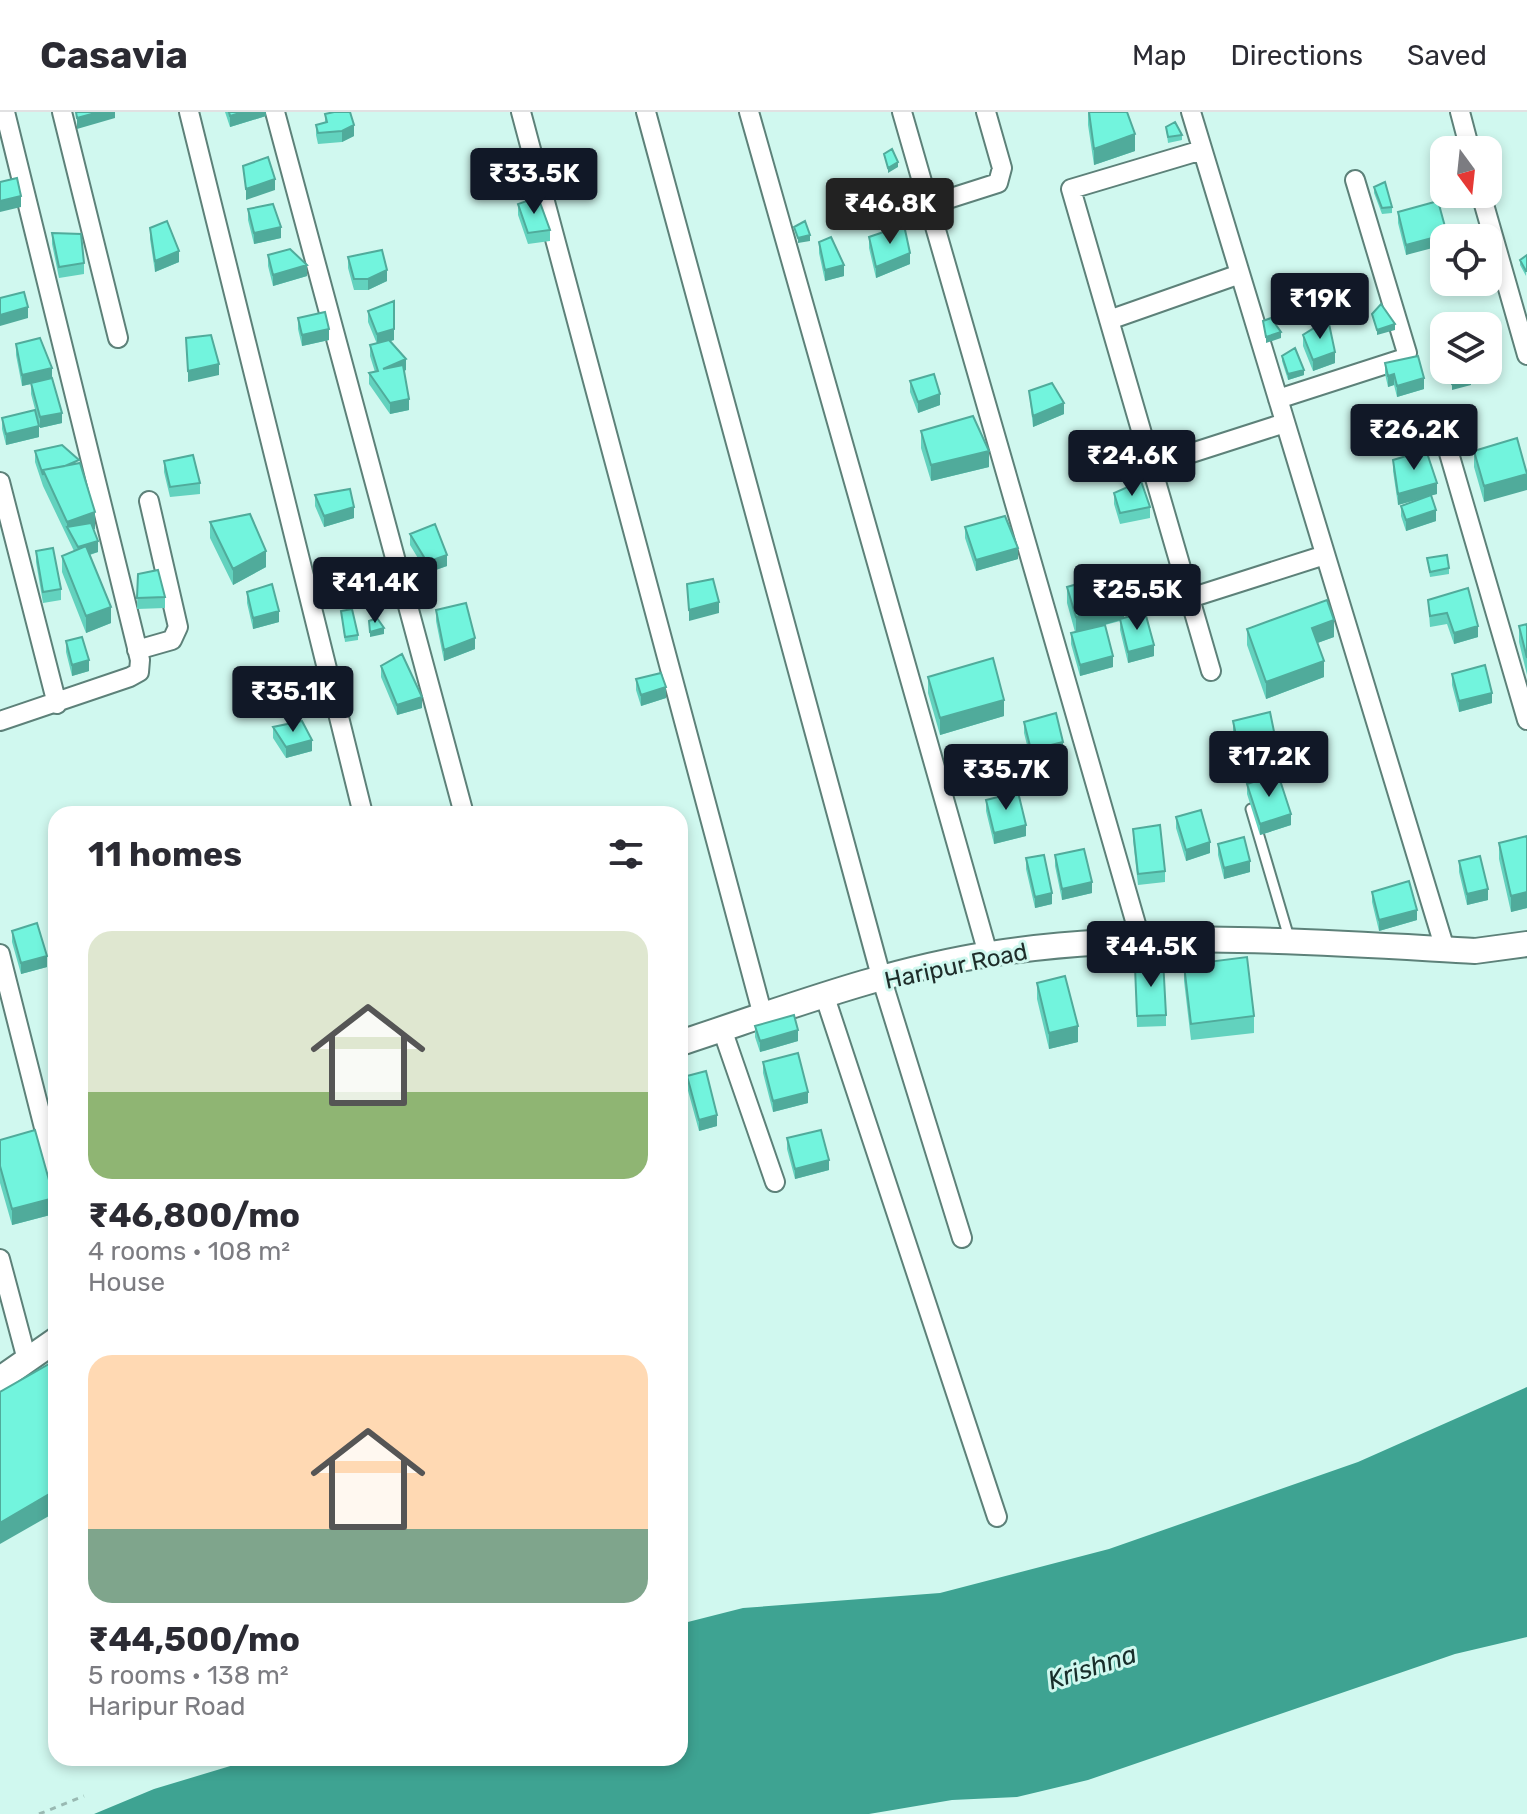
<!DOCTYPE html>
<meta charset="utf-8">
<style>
:root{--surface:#fff;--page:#f2f2f3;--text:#2b2b33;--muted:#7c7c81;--line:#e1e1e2;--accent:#111827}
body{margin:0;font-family:Rubik,sans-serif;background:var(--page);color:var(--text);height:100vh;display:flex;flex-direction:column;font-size:30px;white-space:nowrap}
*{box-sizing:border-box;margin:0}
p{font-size:26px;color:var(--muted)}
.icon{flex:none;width:44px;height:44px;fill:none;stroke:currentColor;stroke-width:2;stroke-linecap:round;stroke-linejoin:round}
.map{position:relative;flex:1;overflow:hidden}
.sheet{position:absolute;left:48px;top:694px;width:640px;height:960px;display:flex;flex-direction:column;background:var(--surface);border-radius:24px;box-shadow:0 4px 12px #0003}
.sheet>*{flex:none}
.needle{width:52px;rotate:165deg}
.buttons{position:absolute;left:1430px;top:24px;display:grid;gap:16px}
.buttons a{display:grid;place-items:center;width:72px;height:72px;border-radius:16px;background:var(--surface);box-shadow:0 4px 12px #0003;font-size:40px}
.price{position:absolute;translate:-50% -68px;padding:0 18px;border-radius:8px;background:var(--accent);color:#fff;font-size:26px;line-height:52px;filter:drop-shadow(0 2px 4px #0008)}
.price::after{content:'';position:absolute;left:50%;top:48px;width:24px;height:18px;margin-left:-12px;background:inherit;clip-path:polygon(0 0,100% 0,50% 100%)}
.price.active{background:#222;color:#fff}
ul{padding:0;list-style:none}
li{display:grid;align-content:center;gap:16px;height:424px;padding:0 40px}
li span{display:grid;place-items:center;height:248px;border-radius:24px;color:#555}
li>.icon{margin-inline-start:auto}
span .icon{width:144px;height:144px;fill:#fffc;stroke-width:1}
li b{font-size:34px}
h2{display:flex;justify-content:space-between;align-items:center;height:96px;padding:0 40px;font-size:34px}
header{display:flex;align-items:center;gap:48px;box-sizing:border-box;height:112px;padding:0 40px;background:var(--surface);border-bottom:2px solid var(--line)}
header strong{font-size:38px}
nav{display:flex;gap:44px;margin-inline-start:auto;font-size:28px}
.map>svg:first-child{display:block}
</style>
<header>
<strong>Casavia</strong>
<nav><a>Map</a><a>Directions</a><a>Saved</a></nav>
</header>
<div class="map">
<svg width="1527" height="1702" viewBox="0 0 1527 1702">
<rect width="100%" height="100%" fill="#d0f8ef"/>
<path fill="#3ea392" d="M1527,1275V1525L1455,1542L1088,1668L1017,1685L952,1688L869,1702H94L154,1677L257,1646H680V1512L743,1496L940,1481L1109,1437L1358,1350Z"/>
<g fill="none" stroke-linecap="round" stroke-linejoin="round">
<g stroke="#5d8179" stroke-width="13">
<path id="lane" d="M1251,697L1290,829"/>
</g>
<g stroke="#5d8179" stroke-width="22">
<path id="street" d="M62,0L118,226
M189,0L363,702
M275,0L464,702
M521,0L763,904
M646,0L882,868L962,1126
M749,0L988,842
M902,0L1140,826
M1191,0L1445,837
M1460,0L1470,38
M1202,38L1071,77L1211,559
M1481,82L1527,243
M929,93L998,71L1002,56L986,0
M1109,208L1240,162
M1278,287L1402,247L1407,241L1355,68
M1439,307L1527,608
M1151,354L1285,311
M0,370L57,592
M1190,486L1325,443
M137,538L172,528L178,515L149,389
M0,609L130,565L139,560L140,548L5,0
M0,842L56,1063
M825,885L997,1405
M722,917L775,1070
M0,1147L27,1248"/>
</g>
<g stroke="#5d8179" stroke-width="28">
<path id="secondary" d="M680,931C781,898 885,858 990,842C1149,817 1314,830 1475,839L1527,832
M0,1267L56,1228"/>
</g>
<path stroke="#99b9b2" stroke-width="3" stroke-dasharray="6 6" stroke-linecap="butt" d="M39,1702L84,1684"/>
<use href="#lane" stroke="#fff" stroke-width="9"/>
<use href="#street" stroke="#fff" stroke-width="18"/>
<use href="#secondary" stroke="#fff" stroke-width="24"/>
</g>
<path fill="#62d2be" d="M225,0H266V4L230,15Z
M1088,0L1135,39L1094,53L1088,13Z
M325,2L354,24L342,30L318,32L316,23V13L325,10Z
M1166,15L1182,23V28L1168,31Z
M1374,75L1392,95V101L1382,102L1374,81Z
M518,92L550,118V129L528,132L518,103Z
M248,97L281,126L254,132L248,108Z
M1398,100L1447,126L1406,143L1398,111Z
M882,103L899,115L887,118L882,109Z
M150,116L179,150L155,160L150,127Z
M52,121L84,151V162L59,166L52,132Z
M869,125L910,152L876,166L869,136Z
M819,130L844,164L825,169L819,141Z
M268,143L307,164L273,174L268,154Z
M1527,143L1526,164L1520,153V148Z
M348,145L387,169L368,178H354L348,156Z
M394,189V228L390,229L406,258L404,259L409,298L390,302L369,272V261L375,260L370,244V233L377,232L368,210V199Z
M298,206L329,228L302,234L298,217Z
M1303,223L1335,251L1313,259L1303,234Z
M16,232L52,266L62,311L40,316L31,282V272L22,274L16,243Z
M1282,244L1304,263L1288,268L1282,249Z
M1385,251L1424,277L1397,285L1394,273L1388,275L1385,262Z
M910,269L940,293L918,301L910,280Z
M1029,279L1064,302L1033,315Z
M2,306L39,325L6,333L2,317Z
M921,319L989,355L931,369L921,336Z
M35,339L79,352L95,417H94L98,440L90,443L111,511L86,521L62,460V444L74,439L43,374L35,350Z
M1474,339L1527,360L1484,390L1474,355Z
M1393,348L1437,382L1431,383L1436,409L1406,419L1401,404V394L1426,385L1398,393L1393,359Z
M164,349L200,371V382L170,385L164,360Z
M1114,381L1150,395V406L1120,412L1114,392Z
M315,383L354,406L324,415L315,394Z
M210,410L266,455L233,473L210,426Z
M965,415L1018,447L976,459L965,426Z
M410,422L447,454L427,461L410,433Z
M36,439L61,477V488L43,491L36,450Z
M1427,446L1449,456V462L1430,465Z
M353,461L373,483L359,487L353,467Z
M138,462L165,485V496L137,497Z
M1067,475L1124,506L1154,544L1128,551L1120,518V509L1105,513L1113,555L1080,564L1071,532V521L1075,520L1067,491Z
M247,480L279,510L253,517L247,491Z
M1428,488L1478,525L1454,532L1447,512L1430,515Z
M436,498L475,537L444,549L436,509Z
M341,499L358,523V528L345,530Z
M1527,512V563L1519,530V514Z
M1247,517L1334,525L1317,531L1324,565L1266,587L1247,533Z
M66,529L89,559L72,564L66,540Z
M381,554L422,596L397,603L381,565Z
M1452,562L1492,591L1459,600L1452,573Z
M928,565L1004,604L940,623L928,581Z
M636,567L666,586L641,594L636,578Z
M1233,609L1278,650L1241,658L1233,619Z
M1024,610L1063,641L1031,649L1024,621Z
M273,615L312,639L286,646L273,626Z
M1247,672L1291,713L1260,723L1247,682Z
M986,688L1026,724L994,732L986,699Z
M1176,705L1210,741L1186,749L1176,716Z
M1133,717L1165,759V770L1138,773L1133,728Z
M1527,724V796L1511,800L1499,747V731Z
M1218,732L1250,760L1224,767L1218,743Z
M1055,743L1092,781L1062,788L1055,754Z
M1026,746L1052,792L1035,796L1026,757Z
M1459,749L1488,788L1467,793L1459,760Z
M1372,780L1417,808L1379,819L1372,790Z
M12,819L47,855L21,862L12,830Z
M1184,853L1254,904V921L1191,928L1184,869Z
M1135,855L1166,903V914L1137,915Z
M1037,871L1078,930L1049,937L1037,887Z
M755,914L798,929L760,940L755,925Z
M763,950L808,991L773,1000L763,961Z
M687,964L717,1014L699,1019L687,975Z
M787,1026L829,1058L795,1067L787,1037Z
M0,1028L54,1102L12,1113L0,1071Z"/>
<path fill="#50ab9b" d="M99,0H115V6L77,17V6Z
M243,0H266V4L230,15V4Z
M354,13V24L342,30V19Z
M1135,22V39L1094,53V37Z
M898,50V55L888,61V56Z
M275,67V78L246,88V77Z
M21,84V95L0,100V89Z
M899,109V115L887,118V113Z
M281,115V126L254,132V121Z
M1447,122V126H1444V133L1406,143V133Z
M810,123V129L798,131V126Z
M179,139V150L155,160V149Z
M910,141V152L876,166V155Z
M307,153V164L273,174V163Z
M844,153V164L825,169V158Z
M387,158V169L368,178V167Z
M28,195V206L0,214V203Z
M1395,212V218L1377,223V218Z
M329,217V228L302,234V223Z
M394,217V228L377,233V222Z
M1281,220V226L1266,231V225Z
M1335,240V251L1313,259V248Z
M406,247V258L383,268V257Z
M219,252V263L188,270V259Z
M52,256V267L22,274V263Z
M1304,258V263L1288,268V262Z
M1394,262V273L1388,275V264Z
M1424,266V277L1397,285V274Z
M1471,267V273L1452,278V272Z
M940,282V293L918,301V290Z
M409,287V298L390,302V291Z
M1064,291V302L1033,315V304Z
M62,301V311L40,316V305Z
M39,314V325L6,333V322Z
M989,339V355L931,369V353Z
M1527,362V378L1484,390V374Z
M1437,371V382L1398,393V382Z
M354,395V406L324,415V404Z
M1436,398V409L1406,419V408Z
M95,400V417L72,424L67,415V410Z
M98,429V440L78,446V435Z
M1018,436V447L976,459V448Z
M266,439V455L233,473V457Z
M447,443V454L427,461V450Z
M373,477V483L359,487V481Z
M719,490V501L689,509V498Z
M1124,491V507L1076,521V505Z
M111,495V511L86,521V504Z
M279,499V510L253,517V506Z
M1334,508V525L1312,533V516Z
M1478,514V525L1454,532V521Z
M384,516V522L370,525V520Z
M475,526V537L444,549V538Z
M1154,533V544L1128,551V540Z
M1113,544V555L1080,564V553Z
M89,548V559L72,564V553Z
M1324,549V565L1266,587V570Z
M666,575V586L641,594V583Z
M1492,581V591L1459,600V589Z
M313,582V588L287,594V588Z
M422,585V596L397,603V593Z
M1004,588V604L940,623V606Z
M312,628V639L286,646V635Z
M1063,630V641L1031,649V638Z
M1278,639V650L1241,658V647Z
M1291,702V713L1260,723V712Z
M1026,713V724L994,732V721Z
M1210,730V741L1186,749V738Z
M1250,749V760L1224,767V756Z
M1092,770V781L1062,788V777Z
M1488,777V788L1467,793V782Z
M1527,780V796L1511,800V784Z
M1052,781V792L1035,796V785Z
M1417,798V808L1379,819V808Z
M47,844V855L21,862V851Z
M1078,914V930L1049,937V921Z
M798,918V929L760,940V929Z
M808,980V991L773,1000V989Z
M717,1003V1014L699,1019V1008Z
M829,1048V1058L795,1067V1057Z
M54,1086V1102L12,1113V1097Z
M56,1378V1400L0,1432V1411Z"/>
<path fill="#72f4dd" stroke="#50ab9b" stroke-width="2" d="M76,0H99L77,6Z
M229,0H243L230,4Z
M334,0H350L354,13L342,19L318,21L316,13L327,10L325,2Z
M1089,0H1127L1135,22L1094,37Z
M1175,10L1182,23L1168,25L1166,15Z
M892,37L898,50L888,56L884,42Z
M268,45L275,67L246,77L243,54Z
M17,66L21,84L0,89V70Z
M1385,70L1392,95L1382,96L1374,75Z
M538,85L550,118L528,121L518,92Z
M1438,89L1447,122L1406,133L1398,100Z
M273,92L281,115L254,121L248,97Z
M893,99L899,109L887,113L882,103Z
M167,109L179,139L155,149L150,116Z
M805,109L810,123L798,126L794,115Z
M904,113L910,141L876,155L869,125Z
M52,121L81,122L84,151L59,155Z
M831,125L844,153L825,158L819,130Z
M290,137L307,153L273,163L268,143Z
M382,138L387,158L368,167H354L348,145Z
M1527,143V159H1526L1520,148Z
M24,180L28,195L0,203V186Z
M394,189V217L377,222L368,199Z
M1381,192L1395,212L1377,218L1372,202Z
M325,200L329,217L302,223L298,206Z
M1271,206L1281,220L1266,225L1263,209Z
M1328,207L1335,240L1313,248L1303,223Z
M211,223L219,252L188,259L186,226Z
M40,226L52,256L22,263L16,232Z
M389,228L406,247L383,257L403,253L409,287L390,291L369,261L378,259L370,233Z
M1295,236L1304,258L1288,262L1282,244Z
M1418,244L1424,266L1397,274L1394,262L1388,264L1385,251Z
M1448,258H1466L1471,267L1452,272Z
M934,262L940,282L918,290L910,269Z
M52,266L62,301L40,305L31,271Z
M1052,271L1064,291L1033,304L1029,279Z
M35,298L39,314L6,322L2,306Z
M973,304L989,339L931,353L921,319Z
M1517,326L1527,362L1484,374L1474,339Z
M62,333L79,348L65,354L43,358V363L35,339Z
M1426,338L1437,371L1398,382L1393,348Z
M193,343L200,371L170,375L164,349Z
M80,351L95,400L67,410L43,358Z
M1141,369L1150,395L1120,401L1114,381Z
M350,377L354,395L324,404L315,383Z
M1431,383L1436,398L1406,408L1401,394Z
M250,402L266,439L233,457L210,410Z
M1005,404L1018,436L976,448L965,415Z
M91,411L98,429L78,435L67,415Z
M435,412L447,443L427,450L410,422Z
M86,434L111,495L86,504L62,444Z
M53,436L61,477L43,480L36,439Z
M1447,443L1449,456L1430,460L1427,446Z
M158,458L165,485L137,486L138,462Z
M365,458L373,477L359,481L353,461Z
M1115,461L1124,491L1076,505L1067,475Z
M713,467L719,490L689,498L687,472Z
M272,472L279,499L253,506L247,480Z
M1468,476L1478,514L1454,521L1447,501L1430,504L1428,488Z
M1327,488L1334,508L1312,516L1324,549L1266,570L1247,517Z
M466,491L475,526L444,538L436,498Z
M352,497L358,523L345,525L341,499Z
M1145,500L1154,533L1128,540L1120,507Z
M377,506L384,516L370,520L369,509Z
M1527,512V546L1519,514Z
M1105,513L1113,544L1080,553L1071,521Z
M82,525L89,548L72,553L66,529Z
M402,542L422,585L397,593L381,554Z
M993,546L1004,588L940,606L928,565Z
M1485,553L1492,581L1459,589L1452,562Z
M661,561L666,575L641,583L636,567Z
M301,568L313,582L287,588L284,574Z
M1270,600L1278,639L1241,647L1233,609Z
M1056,601L1063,630L1031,638L1024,610Z
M302,609L312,628L286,635L273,615Z
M1278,662L1291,702L1260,712L1247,672Z
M1018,680L1026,713L994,721L986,688Z
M1201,698L1210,730L1186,738L1176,705Z
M1160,713L1165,759L1138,762L1133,717Z
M1527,724V780L1511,784L1499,731Z
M1244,725L1250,749L1224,756L1218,732Z
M1084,737L1092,770L1062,777L1055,743Z
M1044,743L1052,781L1035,785L1026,746Z
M1480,744L1488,777L1467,782L1459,749Z
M1409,769L1417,798L1379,808L1372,780Z
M37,811L47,844L21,851L12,819Z
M1247,845L1254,904L1191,912L1184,853Z
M1163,847L1166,903L1137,904L1135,855Z
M1065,864L1078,914L1049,921L1037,871Z
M794,903L798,918L760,929L755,914Z
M798,941L808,980L773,989L763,950Z
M706,959L717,1003L699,1008L687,964Z
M35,1018L54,1086L12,1097L0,1054V1028Z
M821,1018L829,1048L795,1057L787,1026Z
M56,1248V1378L0,1411V1280Z"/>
<g text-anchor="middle" stroke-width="6" stroke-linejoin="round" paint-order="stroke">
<g font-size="24" fill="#1e2d2a" stroke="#d0f8ef">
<text transform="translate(956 854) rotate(-12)" y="8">Haripur Road</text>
</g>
<g font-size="26" font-style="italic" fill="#182e2a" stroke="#d0f8ef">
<text transform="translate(1092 1555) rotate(-18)" y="9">Krishna</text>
</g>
</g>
</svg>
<div class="buttons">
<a><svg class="needle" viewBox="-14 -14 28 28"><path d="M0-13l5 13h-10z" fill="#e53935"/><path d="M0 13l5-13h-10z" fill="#7c7c81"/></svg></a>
<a><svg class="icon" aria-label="locate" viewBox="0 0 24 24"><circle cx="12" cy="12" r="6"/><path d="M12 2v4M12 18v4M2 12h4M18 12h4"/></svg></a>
<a><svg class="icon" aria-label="layers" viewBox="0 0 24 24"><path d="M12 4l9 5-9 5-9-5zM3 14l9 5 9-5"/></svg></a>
</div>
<b class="price" style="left:534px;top:104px">₹33.5K</b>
<b class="price active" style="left:890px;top:134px">₹46.8K</b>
<b class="price" style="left:1320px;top:229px">₹19K</b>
<b class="price" style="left:1414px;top:360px">₹26.2K</b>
<b class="price" style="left:1132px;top:386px">₹24.6K</b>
<b class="price" style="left:375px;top:513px">₹41.4K</b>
<b class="price" style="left:1137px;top:520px">₹25.5K</b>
<b class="price" style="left:293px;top:622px">₹35.1K</b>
<b class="price" style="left:1269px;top:687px">₹17.2K</b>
<b class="price" style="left:1006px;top:700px">₹35.7K</b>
<b class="price" style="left:1151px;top:877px">₹44.5K</b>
<section class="sheet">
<h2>11 homes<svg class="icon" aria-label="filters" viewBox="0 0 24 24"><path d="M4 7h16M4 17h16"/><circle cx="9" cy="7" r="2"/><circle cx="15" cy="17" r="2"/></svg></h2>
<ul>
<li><span style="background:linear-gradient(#dfe7d0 65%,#8fb573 0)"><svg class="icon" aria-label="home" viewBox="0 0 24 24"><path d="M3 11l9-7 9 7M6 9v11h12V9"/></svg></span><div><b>₹46,800/mo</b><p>4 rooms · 108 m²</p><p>House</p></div></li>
<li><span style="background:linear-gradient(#ffd9b3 70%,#7fa58c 0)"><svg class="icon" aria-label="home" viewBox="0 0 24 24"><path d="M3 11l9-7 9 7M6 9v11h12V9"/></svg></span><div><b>₹44,500/mo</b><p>5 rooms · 138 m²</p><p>Haripur Road</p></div></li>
</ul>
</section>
</div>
